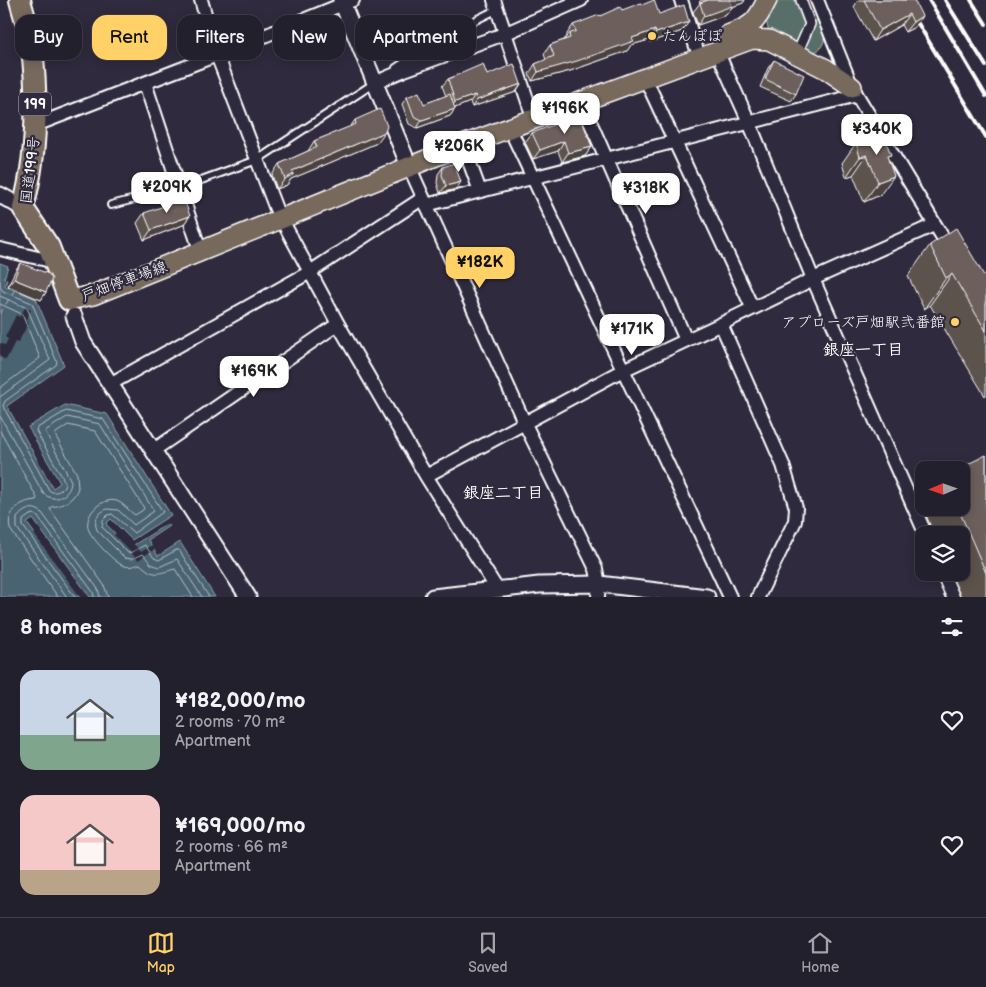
<!DOCTYPE html>
<meta charset="utf-8">
<style>
:root{--surface:#23202e;--page:#2b2836;--text:#f1f3f6;--muted:#a3a3aa;--line:#403e4a;--accent:#ffd166}
body{margin:0;font-family:"Balsamiq Sans","Klee One",sans-serif;background:var(--page);color:var(--text);height:100vh;display:flex;flex-direction:column;font-size:19px;white-space:nowrap}
*{box-sizing:border-box;margin:0}
p{font-size:16px;color:var(--muted)}
.icon{flex:none;width:28px;height:28px;fill:none;stroke:currentColor;stroke-width:2;stroke-linecap:round;stroke-linejoin:round}
.map{position:relative;height:597px;overflow:hidden}
.panel{display:flex;flex-direction:column;background:var(--surface);flex:1}
.panel>*{flex:none}
.guide{position:absolute;left:15px;top:15px;width:500px;height:45px;display:flex;gap:10px}
.needle{width:32px;rotate:268deg}
.controls{position:absolute;left:915px;top:461px;display:grid;gap:10px}
.controls a{display:grid;place-items:center;width:55px;height:55px;border-radius:10px;background:var(--surface);box-shadow:0 2px 12px #0003,0 0 0 1px var(--line);font-size:25px}
.price{position:absolute;translate:-50% -42px;padding:0 11px;border-radius:10px;background:#fff;color:#222;font-size:16px;line-height:32px;filter:drop-shadow(0 1px 2px #0008)}
.price::after{content:'';position:absolute;left:50%;top:30px;width:15px;height:11px;margin-left:-8px;background:inherit;clip-path:polygon(0 0,100% 0,50% 100%)}
.price.current{background:var(--accent);color:#111}
ul{padding:0;list-style:none}
li{display:flex;align-items:center;gap:15px;height:125px;padding:0 20px}
li span{display:grid;place-items:center;flex:none;width:140px;height:100px;border-radius:15px;color:#555}
li>.icon{margin-inline-start:auto}
span .icon{width:60px;height:60px;fill:#fffc;stroke-width:1}
li b{font-size:21px}
h2{display:flex;justify-content:space-between;align-items:center;height:60px;padding:0 20px;font-size:21px}
.pill{padding:0 18px;border-radius:15px;background:var(--surface);box-shadow:0 2px 12px #0003,0 0 0 1px var(--line);font-size:18px;line-height:45px}
.pill.current{background:var(--accent);color:#111}
.dock{display:flex;justify-content:space-around;align-items:center;height:70px;border-top:1px solid var(--line);background:var(--surface);font-size:14px;color:var(--muted)}
.dock a{display:grid;justify-items:center;gap:2px}
.dock .current{color:var(--accent)}
.map>svg:first-child{display:block}
</style>
<div class="map">
<svg width="986" height="597" viewBox="0 0 986 597">
<rect width="100%" height="100%" fill="#2f2a3d"/>
<filter id="ink" filterUnits="userSpaceOnUse"><feTurbulence type="fractalNoise" baseFrequency=".02" numOctaves="2"/><feDisplacementMap in="SourceGraphic" scale="10" xChannelSelector="R" yChannelSelector="G"/><feConvolveMatrix kernelMatrix="1 2 1 2 8 2 1 2 1" color-interpolation-filters="sRGB"/></filter>
<g filter="url(#ink)">
<path fill="#586e68" stroke="#acb6b4" d="M771,0H794L804,25L794,48L769,32L765,17Z
M816,20H818C820,24 823,30 824,35C826,47 814,57 803,52Z"/>
<path fill="#4a6372" stroke="#92a1aa" d="M0,263L8,266L4,279L7,280L5,286L36,299L64,365L7,406L53,488L60,483L28,427L65,405L107,414L171,515L132,540L111,519L106,524L129,548L167,524L169,526L148,540L158,556L180,542L215,597H90L33,519L27,523L81,597H0Z"/>
<path fill="#2f2a3d" d="M25,307L31,310L26,320L29,322L18,343L15,342L6,360L0,357V343L5,345L8,339L5,337L16,315L20,317Z
M37,532L83,596L84,597H80L34,534Z
M117,532L130,545L133,543L141,552L154,544L156,548L138,560L114,535Z"/>
<g fill="none" stroke-linecap="round" stroke-linejoin="round">
<path stroke="#b7c1c7" stroke-width="1" d="M0,281V287L3,291L32,303L57,362L56,365L5,401L3,406L49,490L52,492C58,493 65,489 65,482L36,431L37,428L66,411L103,419L163,512L134,533L112,514L108,515L103,520L102,527L128,553L132,552L145,545L154,558L159,560L176,550H179L209,597
M0,296L27,308L50,360L0,397
M0,304L22,314L40,358L0,388
M0,416L43,493C54,504 71,496 71,481L45,431L67,417L100,424L154,511L134,525L118,510L107,509C98,513 93,520 97,530L125,558L132,559L143,554L151,564L159,567L177,559L202,597
M0,431L37,498L36,500C20,501 6,512 10,529L58,597
M67,597L17,528V518C24,509 34,505 42,513L98,589L100,597
M75,597L23,526V520L30,515L34,514L38,517L93,592L94,597
M108,597L104,585L50,509L51,507C63,506 74,500 78,488L77,474L55,435L56,433L68,425L95,431L144,508L143,510L135,515C129,511 124,504 117,501C102,497 85,513 88,528C90,537 113,561 122,565C128,568 134,566 140,564C155,578 158,573 175,569L193,597"/>
<path stroke="#aeb9c0" stroke-width="1" stroke-dasharray="6 5" stroke-linecap="butt" d="M0,314L15,289"/>
<g stroke="#fff" stroke-width="10">
<path id="service" d="M396,68L449,33L496,10
M111,205L179,188L257,160L376,82"/>
</g>
<g stroke="#fff" stroke-width="12">
<path id="pedestrian" d="M799,49L810,24L801,0"/>
</g>
<g stroke="#fff" stroke-width="16">
<path id="minor" d="M201,0L217,55L276,209L338,324L426,476L497,589
M494,0L530,108
M681,0L696,47
M817,0L852,87L951,251
M717,51L749,122L813,279L926,535
M645,78L752,307
M145,83L197,241
M374,83L407,69L504,34L581,0
M581,101L686,340
M36,125L217,55L353,0
M509,127L730,597
M463,145L480,191
M409,166L525,424L596,569L599,584L598,597
M426,205L857,95
M0,249L55,262
M721,324L783,465L796,508L795,521L758,597
M110,384L310,272L423,198
M154,450L338,324
M426,476L623,370L721,324L813,279L934,225
M942,572L953,597"/>
</g>
<g stroke="#fff" stroke-width="19">
<path id="tertiary" d="M341,0L409,166
M0,195L23,208
M74,316L83,342L248,597
M433,597L539,585L599,584L707,597"/>
</g>
<g stroke="#fff" stroke-width="22">
<path id="primary" d="M728,35C752,26 756,23 767,0
M69,300L93,295L463,145L752,39L769,40L826,69L852,87"/>
</g>
<g stroke="#fff" stroke-width="24">
<path id="trunk" d="M20,0C24,16 30,32 32,48C38,101 37,156 23,208L49,247L69,300"/>
</g>
<use href="#service" stroke="#2f2a3d" stroke-width="6"/>
<use href="#pedestrian" stroke="#2f2a3d" stroke-width="9"/>
<use href="#minor" stroke="#2f2a3d" stroke-width="12"/>
<use href="#tertiary" stroke="#2f2a3d" stroke-width="15"/>
<use href="#primary" stroke="#77695c" stroke-width="19"/>
<use href="#trunk" stroke="#77695c" stroke-width="20"/>
<path stroke="#fff" stroke-width="4" d="M904,0L986,137
M929,0L986,96
M945,0L986,66
M971,0L986,24"/>
</g>
<path fill="#5d524e" stroke="#fff" d="M701,0H745L743,3L732,7L726,15L698,25L693,12L700,3L699,2Z
M858,0H914L915,27L905,32L901,25L873,41L854,7Z
M622,10L659,14L682,31L650,42L649,40L631,45L627,51L570,71L532,81L529,74L535,64L546,60L544,54L550,45L564,40L567,36V34L573,25L600,16Z
M774,60L796,94L791,101L760,87L768,68Z
M487,75L516,92L472,107L470,102L455,108V109L450,116L417,128L409,124L402,104L407,97L424,104L446,96L442,86L448,79Z
M355,120L377,143L291,179L287,185L277,189L272,175L279,164L308,151L314,141L350,127Z
M532,133L592,147L585,156L562,162L558,151L533,159L525,142Z
M856,143L888,159L880,195L864,202L853,175L846,177L842,163Z
M443,167L456,189L440,193L437,183L438,174Z
M144,213L190,216L183,225L144,240L137,223Z
M930,245L986,279V395L985,396L930,305L924,309L908,276Z
M20,263L46,292L41,300L8,286L15,271Z
M986,455V597H961L950,572H961V535H934L923,507L924,506V508H961Z"/>
<path fill="#4c4240" stroke="#fff" d="M731,0H745L743,3L732,7L726,15L698,25L704,16Z
M909,14L901,25L873,41L880,30Z
M922,16L915,27L905,32L913,22Z
M689,22L682,31L650,42L656,33Z
M655,30L649,40L631,45L627,51L570,71L532,81L538,72L632,38Z
M521,84L516,92L472,107L477,100Z
M475,95L470,102L450,110L455,102Z
M455,109L450,116L417,128L422,120Z
M385,132L377,143L291,179L287,185L277,189L285,179L292,171Z
M564,141L558,151L533,159L540,150Z
M592,147L585,156L562,162L568,153Z
M867,155L853,175L846,177L860,157Z
M894,176L880,195L864,202L878,182Z
M461,182L456,189L440,193L446,186Z
M190,216L183,225L144,240L151,230Z
M952,274L930,305L924,309L946,278Z
M14,279L46,292L41,300L8,286Z"/>
<path fill="#6c5f5b" stroke="#fff" d="M654,0L659,14L684,5L689,22L656,33L655,30L632,38L634,41L577,61L538,72L535,64L554,56L550,45L570,38L569,34L576,31L573,25L599,15L600,16L620,7L622,10L641,3L642,5Z
M708,0H731H730L732,6L704,16L700,3Z
M864,0H914L922,16L913,22L909,14L880,30Z
M774,60L804,75L796,94L765,79Z
M483,64L487,75L514,64L521,84L477,100L475,95L455,102L448,79Z
M419,92L424,104L450,94L455,109L422,120L414,116L407,97Z
M380,109L387,126L385,132L292,171L294,174L285,179L279,164L317,147L314,141L356,124L355,120Z
M580,115L592,147L568,153L564,141L540,150L532,133Z
M883,133L891,155L887,156L894,176L878,182L867,155L860,157L856,143Z
M454,163L461,182L446,186L442,175L443,167Z
M184,199L190,216L151,230L144,213Z
M956,228L986,279V331L952,274L946,278L930,245Z
M20,263L49,274L52,279L46,292L14,279Z
M986,455V573L958,508H961V470H956Z"/>
</g>
<g fill="#ffd166" stroke="#2f2a3d" stroke-width="2">
<circle cx="652" cy="36" r="5"/>
<circle cx="955" cy="322" r="5"/>
</g>
<g text-anchor="middle" stroke-width="4.5" stroke-linejoin="round" paint-order="stroke">
<rect fill="#2f2a3d" stroke="#c1bfc5" stroke-width="1" x="19" y="92.5" width="32" height="23" rx="4"/>
<g font-size="14" font-weight="bold" fill="#fff">
<text x="35" y="109">199</text>
</g>
<g font-size="15" fill="#fff" stroke="#2f2a3d" text-anchor="start">
<text x="662" y="41">たんぽぽ</text>
<text x="945" y="327" text-anchor="end">アプローズ戸畑駅弐番館</text>
</g>
<g font-size="15" fill="#fff" stroke="#2f2a3d">
<text transform="translate(30 170) rotate(-83)" y="5">国道199号</text>
<text transform="translate(124 281) rotate(-20)" y="5">戸畑停車場線</text>
</g>
<g font-size="16" font-weight="bold" fill="#fff" stroke="#2f2a3d">
<text x="863" y="355">銀座一丁目</text>
<text x="503" y="498">銀座二丁目</text>
</g>
</g>
</svg>
<div class="controls">
<a><svg class="needle" viewBox="-14 -14 28 28"><path d="M0-13l5 13h-10z" fill="#e53935"/><path d="M0 13l5-13h-10z" fill="#a3a3aa"/></svg></a>
<a><svg class="icon" aria-label="layers" viewBox="0 0 24 24"><path d="M12 4l9 5-9 5-9-5zM3 14l9 5 9-5"/></svg></a>
</div>
<b class="price" style="left:565px;top:135px">¥196K</b>
<b class="price" style="left:877px;top:156px">¥340K</b>
<b class="price" style="left:459px;top:173px">¥206K</b>
<b class="price" style="left:167px;top:214px">¥209K</b>
<b class="price" style="left:646px;top:215px">¥318K</b>
<b class="price current" style="left:480px;top:289px">¥182K</b>
<b class="price" style="left:632px;top:356px">¥171K</b>
<b class="price" style="left:254px;top:398px">¥169K</b>
<div class="guide">
<a class="pill">Buy</a>
<a class="pill current">Rent</a>
<a class="pill">Filters</a>
<a class="pill">New</a>
<a class="pill">Apartment</a>
</div>
</div>
<section class="panel">
<h2>8 homes<svg class="icon" aria-label="filters" viewBox="0 0 24 24"><path d="M4 7h16M4 17h16"/><circle cx="9" cy="7" r="2"/><circle cx="15" cy="17" r="2"/></svg></h2>
<ul>
<li><span style="background:linear-gradient(#c9d6e8 65%,#7fa58c 0)"><svg class="icon" aria-label="home" viewBox="0 0 24 24"><path d="M3 11l9-7 9 7M6 9v11h12V9"/></svg></span><div><b>¥182,000/mo</b><p>2 rooms · 70 m²</p><p>Apartment</p></div><svg class="icon" aria-label="heart" viewBox="0 0 24 24"><path d="M12 20l-8-8c-3-5 5-10 8-4 3-6 11-1 8 4z"/></svg></li>
<li><span style="background:linear-gradient(#f6c9c9 75%,#b9a48a 0)"><svg class="icon" aria-label="home" viewBox="0 0 24 24"><path d="M3 11l9-7 9 7M6 9v11h12V9"/></svg></span><div><b>¥169,000/mo</b><p>2 rooms · 66 m²</p><p>Apartment</p></div><svg class="icon" aria-label="heart" viewBox="0 0 24 24"><path d="M12 20l-8-8c-3-5 5-10 8-4 3-6 11-1 8 4z"/></svg></li>
</ul>
</section>
<nav class="dock">
<a class="current"><svg class="icon" aria-label="map" viewBox="0 0 24 24"><path d="M3 6l6-2 6 2 6-2v14l-6 2-6-2-6 2zM9 4v14M15 6v14"/></svg>Map</a>
<a><svg class="icon" aria-label="saved" viewBox="0 0 24 24"><path d="M7 4h10v16l-5-4-5 4z"/></svg>Saved</a>
<a><svg class="icon" aria-label="home" viewBox="0 0 24 24"><path d="M3 11l9-7 9 7M6 9v11h12V9"/></svg>Home</a>
</nav>
